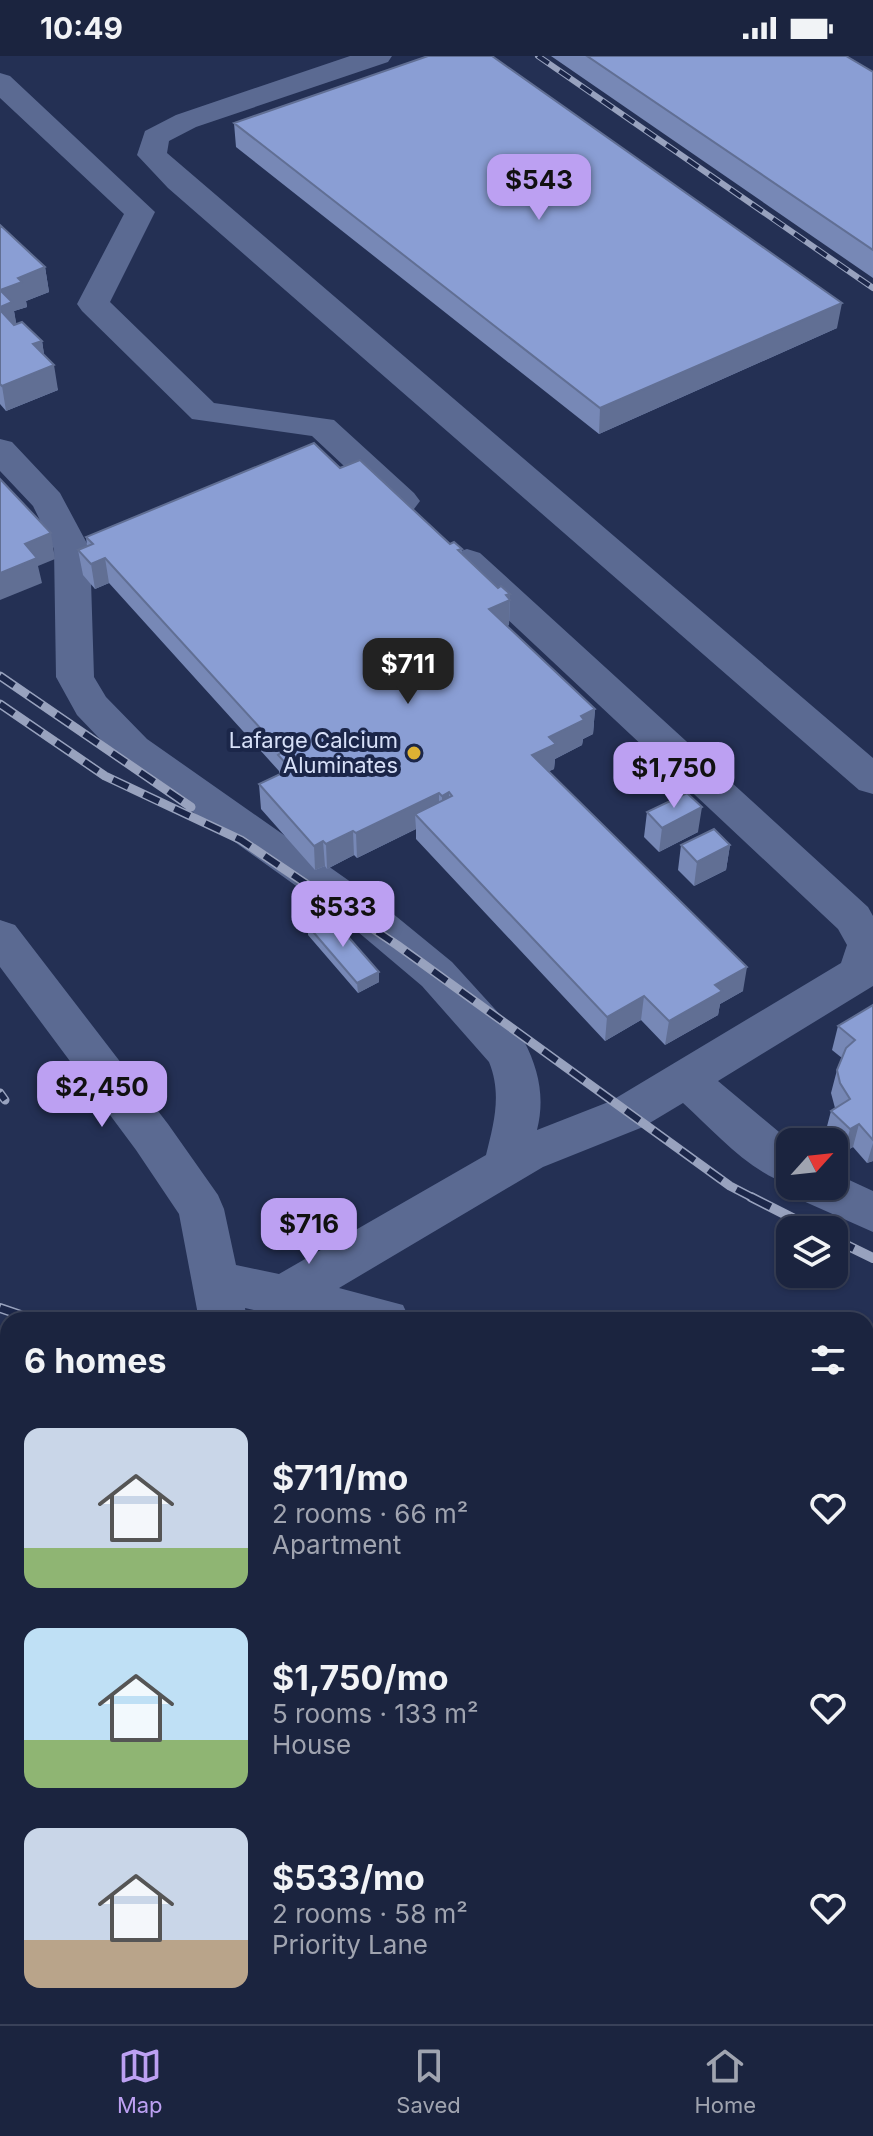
<!DOCTYPE html>
<meta charset="utf-8">
<style>
:root{--surface:#1b243f;--page:#242c46;--text:#f1f3f6;--muted:#a0a4b0;--line:#394159;--accent:#bca0f2}
body{margin:0;font-family:Inter,sans-serif;background:var(--page);color:var(--text);height:100vh;display:flex;flex-direction:column;font-size:30px;white-space:nowrap}
*{box-sizing:border-box;margin:0}
p{font-size:26px;color:var(--muted)}
.icon{flex:none;width:44px;height:44px;fill:none;stroke:currentColor;stroke-width:2;stroke-linecap:round;stroke-linejoin:round}
.map{position:relative;flex:1;overflow:hidden}
.details{position:absolute;left:0px;top:1256px;width:874px;height:712px;display:flex;flex-direction:column;background:var(--surface);border-radius:24px 24px 0 0;box-shadow:0 2px 6px #0004,0 0 0 2px var(--line)}
.details>*{flex:none}
.needle{width:52px;rotate:63deg}
.tools{position:absolute;left:776px;top:1072px;display:grid;gap:16px}
.tools a{display:grid;place-items:center;width:72px;height:72px;border-radius:16px;background:var(--surface);box-shadow:0 2px 6px #0004,0 0 0 2px var(--line);font-size:40px}
.price{position:absolute;translate:-50% -68px;padding:0 18px;border-radius:16px;background:var(--accent);color:#111;font-size:26px;line-height:52px;filter:drop-shadow(0 2px 4px #0008)}
.price::after{content:'';position:absolute;left:50%;top:48px;width:24px;height:18px;margin-left:-12px;background:inherit;clip-path:polygon(0 0,100% 0,50% 100%)}
.price.active{background:#222;color:#fff}
ul{padding:0;list-style:none}
li{display:flex;align-items:center;gap:24px;height:200px;padding:0 24px}
li span{display:grid;place-items:center;flex:none;width:224px;height:160px;border-radius:16px;color:#555}
li>.icon{margin-inline-start:auto}
span .icon{width:96px;height:96px;fill:#fffc;stroke-width:1}
li b{font-size:34px}
h2{display:flex;justify-content:space-between;align-items:center;height:96px;padding:0 24px;font-size:34px}
.status{display:flex;justify-content:space-between;align-items:center;height:56px;padding:0 40px;background:var(--surface);direction:ltr}
.status svg{height:22px;fill:currentColor}
.tab-bar{display:flex;justify-content:space-around;align-items:center;height:112px;border-top:2px solid var(--line);background:var(--surface);font-size:22px;color:var(--muted)}
.tab-bar a{display:grid;justify-items:center;gap:4px}
.tab-bar .active{color:var(--accent)}
.map>svg:first-child{display:block}
</style>
<div class="status"><b>10:49</b><svg viewBox="0 0 49 12"><path d="M0 12V9h3v3zM5 12V6h3v6zM10 12V3h3v9zM15 12V0h3v12zM26 1h20v11H26zM47 4h2v5h-2z"/></svg></div>
<div class="map">
<svg width="873" height="1968" viewBox="0 0 873 1968">
<rect width="100%" height="100%" fill="#243054"/>
<g fill="none" stroke-linecap="round" stroke-linejoin="round">
<path fill="#5b6a92" fill-rule="evenodd" d="M350,0H392L388,6L196,71L169,85L167,97L873,702V738L859,734L168,132L137,99L145,75L176,59Z
M0,17L10,20L155,156L110,246L214,347L334,364L414,437L420,445L414,453L402,456L390,453L312,380L192,363L82,255L77,248L124,158L0,42Z
M0,383L12,386L60,437L90,493L94,621L106,641L147,683L375,843L452,906L524,985C539,1014 545,1042 537,1074L611,1045L841,907L847,889L838,873L454,513L449,505L454,497L467,493L480,497L868,851L873,860V930L718,1025L791,1086L790,1129C748,1115 715,1076 683,1047L643,1071L543,1111L339,1232L403,1249L410,1264H296L245,1252L247,1264H199L179,1158L136,1094L0,911V864L15,869L168,1068L218,1139L224,1153L236,1209L279,1218L486,1099C494,1067 502,1038 489,1006L422,930L345,865L119,703L77,659L56,621L54,493L33,450L0,415Z
M834,1117L873,1135V1176L801,1144L794,1130H834Z
M866,1315H873V1359H866Z
M866,1553L873,1554V1606L866,1605Z
M511,1960H574L577,1968H514Z"/>
<g stroke="#98a2be" stroke-width="6">
<path id="rail-far2" d="M538,0L873,232"/>
</g>
<g stroke="#98a2be" stroke-width="9">
<path id="rail-far1" d="M0,620L191,751
M0,648L105,720L241,784L397,889L730,1130L755,1143
M0,1037L5,1044"/>
</g>
<g stroke="#98a2be" stroke-width="10">
<path id="rail" d="M751,1141L816,1174
M834,1183L873,1202
M0,1252L35,1264
M866,1489L873,1491
M0,1634L8,1629"/>
</g>
<use href="#rail-far2" stroke="#1b2649" stroke-width="4" stroke-dasharray="13" stroke-linecap="butt"/>
<use href="#rail-far1" stroke="#1b2649" stroke-width="6" stroke-dasharray="17" stroke-linecap="butt"/>
<use href="#rail" stroke="#1b2649" stroke-width="7" stroke-dasharray="22" stroke-linecap="butt"/>
</g>
<path fill="#7788b6" d="M551,0H846L873,16V222Z
M234,67L837,272L599,378L236,91Z
M0,169L45,211L49,236L26,245L27,251L14,255L16,268L42,285L44,299L58,334L6,355L0,348Z
M340,412L450,488L462,493L461,498L498,532L510,538L509,569L507,570L595,653L593,678L583,683L582,689L555,703L554,713L549,715L743,935L720,948L718,959L665,989L641,964L605,985L416,783V773L357,802L354,799L327,813L325,810L315,814L261,753L259,728L279,718V715L109,527L95,533L83,519L78,494L87,490L86,481Z
M647,756L698,776L659,796L644,781Z
M681,789H730L726,814L694,830L678,814Z
M308,870L379,926L358,937L308,879Z
M873,949V1105L867,1107L853,1091L844,1096L825,1078L831,1055L835,1052L831,1037L837,1014L842,1002L832,994L838,970Z"/>
<path fill="#616f94" d="M45,211L49,236L26,245L27,251L14,255L17,271L0,266V234L18,222Z
M842,247L837,272L599,378L600,352Z
M42,285L46,310L33,288Z
M54,309L58,334L6,355L2,330Z
M51,477L55,503L38,510L42,527L0,544V517L25,488Z
M105,502L109,527L95,533L91,508Z
M510,538L509,569L489,578V553Z
M595,653L593,678L583,683L582,689L555,703L554,713L531,724L532,699L549,681L581,660Z
M449,736V761L442,765V740Z
M439,737V762L415,758L416,773L357,802L356,777Z
M702,751L698,776L659,796L662,772Z
M353,775L354,799L327,813L326,788Z
M323,785L325,810L315,814L314,790Z
M730,789L726,814L694,830L697,806Z
M747,911L743,935L720,948L718,959L665,989L669,965L715,929Z
M379,916V926L358,937L357,927Z
M644,940L641,964L605,985L607,961Z
M859,1068L853,1091L844,1096L850,1073Z
M873,1087V1105L867,1107Z
M116,1960H143L130,1968H104Z"/>
<path fill="#8a9ed4" stroke="#616f94" stroke-width="2" d="M428,0H492L842,247L600,352L234,67Z
M587,0H846L873,16V194Z
M0,169L45,211L18,222L22,226L0,234Z
M0,234L12,246L0,251Z
M0,254L14,269L22,266L42,285L33,288L54,309L2,330L0,328Z
M314,387L340,412L360,404L450,488L454,486L462,493L458,494L498,532L501,530L510,538L506,539L510,544L489,553L595,653L581,660L584,664L549,681L556,688L532,699L747,911L715,929L722,935L669,965L644,940L607,961L415,758L452,740L449,736L442,740L439,737L356,777L353,775L326,788L323,785L314,790L259,728L291,713L278,699L282,696L105,502L91,508L78,494L93,488L86,481Z
M0,423L51,477L25,488L37,502L0,517Z
M687,737L702,751L662,772L647,756Z
M714,773L730,789L697,806L681,789Z
M329,859L379,916L357,927L308,870Z
M873,949V1084L859,1068L850,1073L831,1055L850,1043L840,1027L837,1014L846,992L855,984L838,970Z
M90,1960H116L104,1968H94Z"/>
<circle fill="#ddb133" stroke="#1b2649" stroke-width="3" cx="414" cy="697" r="8"/>
<g text-anchor="middle" stroke-width="8" stroke-linejoin="round" paint-order="stroke">
<g font-size="22" fill="#d7e0f8" stroke="#1b2649" text-anchor="end">
<text x="398" y="692">Lafarge Calcium<tspan x="398" dy="25">Aluminates</tspan></text>
</g>
</g>
</svg>
<div class="tools">
<a><svg class="needle" viewBox="-14 -14 28 28"><path d="M0-13l5 13h-10z" fill="#e53935"/><path d="M0 13l5-13h-10z" fill="#a0a4b0"/></svg></a>
<a><svg class="icon" aria-label="layers" viewBox="0 0 24 24"><path d="M12 4l9 5-9 5-9-5zM3 14l9 5 9-5"/></svg></a>
</div>
<b class="price" style="left:539px;top:166px">$543</b>
<b class="price active" style="left:408px;top:650px">$711</b>
<b class="price" style="left:674px;top:754px">$1,750</b>
<b class="price" style="left:343px;top:893px">$533</b>
<b class="price" style="left:102px;top:1073px">$2,450</b>
<b class="price" style="left:309px;top:1210px">$716</b>
<section class="details">
<h2>6 homes<svg class="icon" aria-label="filters" viewBox="0 0 24 24"><path d="M4 7h16M4 17h16"/><circle cx="9" cy="7" r="2"/><circle cx="15" cy="17" r="2"/></svg></h2>
<ul>
<li><span style="background:linear-gradient(#c9d6e8 75%,#8fb573 0)"><svg class="icon" aria-label="home" viewBox="0 0 24 24"><path d="M3 11l9-7 9 7M6 9v11h12V9"/></svg></span><div><b>$711/mo</b><p>2 rooms · 66 m²</p><p>Apartment</p></div><svg class="icon" aria-label="heart" viewBox="0 0 24 24"><path d="M12 20l-8-8c-3-5 5-10 8-4 3-6 11-1 8 4z"/></svg></li>
<li><span style="background:linear-gradient(#bfe0f5 70%,#8fb573 0)"><svg class="icon" aria-label="home" viewBox="0 0 24 24"><path d="M3 11l9-7 9 7M6 9v11h12V9"/></svg></span><div><b>$1,750/mo</b><p>5 rooms · 133 m²</p><p>House</p></div><svg class="icon" aria-label="heart" viewBox="0 0 24 24"><path d="M12 20l-8-8c-3-5 5-10 8-4 3-6 11-1 8 4z"/></svg></li>
<li><span style="background:linear-gradient(#c9d6e8 70%,#b9a48a 0)"><svg class="icon" aria-label="home" viewBox="0 0 24 24"><path d="M3 11l9-7 9 7M6 9v11h12V9"/></svg></span><div><b>$533/mo</b><p>2 rooms · 58 m²</p><p>Priority Lane</p></div><svg class="icon" aria-label="heart" viewBox="0 0 24 24"><path d="M12 20l-8-8c-3-5 5-10 8-4 3-6 11-1 8 4z"/></svg></li>
</ul>
</section>
</div>
<nav class="tab-bar">
<a class="active"><svg class="icon" aria-label="map" viewBox="0 0 24 24"><path d="M3 6l6-2 6 2 6-2v14l-6 2-6-2-6 2zM9 4v14M15 6v14"/></svg>Map</a>
<a><svg class="icon" aria-label="saved" viewBox="0 0 24 24"><path d="M7 4h10v16l-5-4-5 4z"/></svg>Saved</a>
<a><svg class="icon" aria-label="home" viewBox="0 0 24 24"><path d="M3 11l9-7 9 7M6 9v11h12V9"/></svg>Home</a>
</nav>
